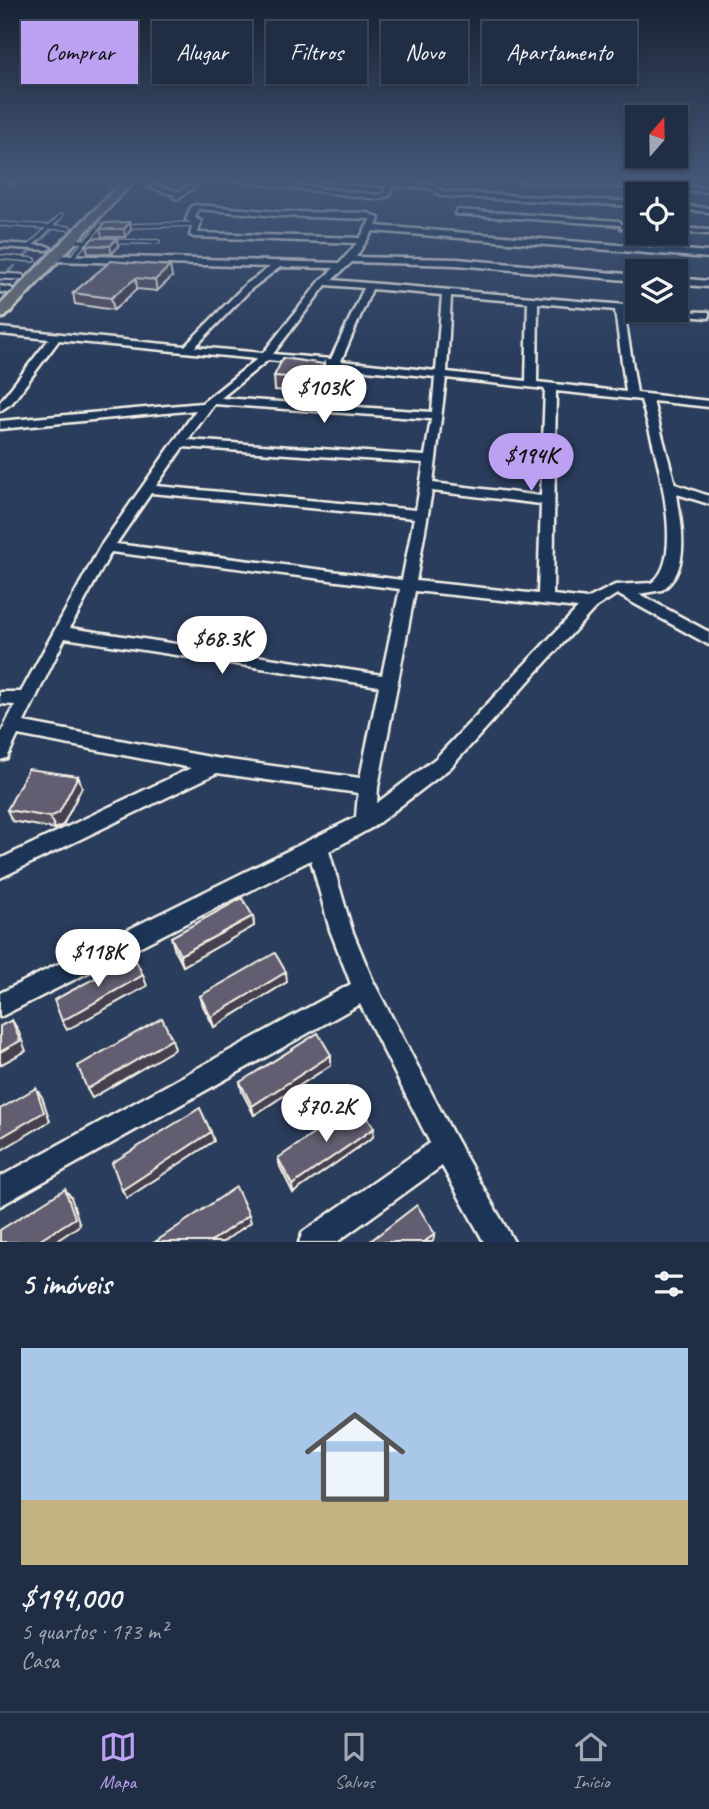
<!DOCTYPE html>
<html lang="pt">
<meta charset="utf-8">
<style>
:root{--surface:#202e45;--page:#28364c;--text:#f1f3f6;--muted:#a2a8b3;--line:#3d4a5e;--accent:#bca0f2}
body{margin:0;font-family:Caveat,sans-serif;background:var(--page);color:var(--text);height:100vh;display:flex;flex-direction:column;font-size:26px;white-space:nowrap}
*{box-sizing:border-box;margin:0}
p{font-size:23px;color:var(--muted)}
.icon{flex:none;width:38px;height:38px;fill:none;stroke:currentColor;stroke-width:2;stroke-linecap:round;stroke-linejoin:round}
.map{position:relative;height:1242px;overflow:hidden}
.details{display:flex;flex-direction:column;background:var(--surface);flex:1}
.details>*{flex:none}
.hud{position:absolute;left:21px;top:21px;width:668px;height:63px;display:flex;gap:14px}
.needle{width:46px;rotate:20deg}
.controls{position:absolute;left:625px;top:105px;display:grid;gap:14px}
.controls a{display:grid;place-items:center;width:63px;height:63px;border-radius:0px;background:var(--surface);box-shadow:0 2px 5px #0004,0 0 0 2px var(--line);font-size:35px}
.price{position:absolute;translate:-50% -60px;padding:0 16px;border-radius:24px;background:#fff;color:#222;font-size:23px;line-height:46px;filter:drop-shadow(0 2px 4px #0008)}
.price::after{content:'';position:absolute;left:50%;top:42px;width:21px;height:16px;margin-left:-10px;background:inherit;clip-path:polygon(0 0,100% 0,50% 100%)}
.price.current{background:var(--accent);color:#111}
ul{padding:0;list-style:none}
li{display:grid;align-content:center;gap:14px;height:371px;padding:0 21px}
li+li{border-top:2px solid var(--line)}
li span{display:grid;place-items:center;height:217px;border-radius:0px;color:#555}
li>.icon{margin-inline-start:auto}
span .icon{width:126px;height:126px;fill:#fffc;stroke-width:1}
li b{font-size:30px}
h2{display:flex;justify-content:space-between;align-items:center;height:84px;padding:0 21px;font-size:30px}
.chip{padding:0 24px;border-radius:0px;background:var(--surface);box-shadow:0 2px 5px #0004,0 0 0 2px var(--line);font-size:24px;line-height:63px}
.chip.current{background:var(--accent);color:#111}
.tab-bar{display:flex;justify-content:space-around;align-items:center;height:98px;border-top:2px solid var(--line);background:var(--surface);font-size:19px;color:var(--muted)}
.tab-bar a{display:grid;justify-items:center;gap:4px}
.tab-bar .current{color:var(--accent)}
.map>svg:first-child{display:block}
</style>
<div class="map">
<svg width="709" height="1242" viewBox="0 0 709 1242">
<rect width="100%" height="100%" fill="#2b3d5c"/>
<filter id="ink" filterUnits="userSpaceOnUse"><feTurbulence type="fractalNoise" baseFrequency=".0143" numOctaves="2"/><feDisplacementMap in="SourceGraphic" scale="14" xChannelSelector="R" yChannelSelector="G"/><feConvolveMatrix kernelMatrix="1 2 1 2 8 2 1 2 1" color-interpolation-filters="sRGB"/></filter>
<g filter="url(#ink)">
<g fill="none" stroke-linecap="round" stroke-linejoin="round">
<path stroke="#87a1ac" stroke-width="2.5" d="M116,202L138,179
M37,244L53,229
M22,259L30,251
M9,271L15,266
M50,271L62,259"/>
<path stroke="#87a1ac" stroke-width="3.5" d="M7,273L11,269
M20,302L52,269"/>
<g stroke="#f4f1e8" stroke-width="6">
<path id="service-far1" d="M0,224L69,228
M99,227L196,224
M72,241L158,242
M29,247L61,216
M0,257L34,260
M72,257L101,225"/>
</g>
<g stroke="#f4f1e8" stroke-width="9">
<path id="service" d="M0,276L21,277"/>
</g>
<g stroke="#f4f1e8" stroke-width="5">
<path id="minor" d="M9,179H17L10,183L7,181Z
M198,179H205L177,199L173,197L175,195L149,187L153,185L180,192Z
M224,179H243L377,195L383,193L386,186L305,179L432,184L444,192L637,202V206L442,196L430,188L393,186L389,196L377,199Z
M514,179L709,188V192L517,181Z
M195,205L278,212L368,213L379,218L376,226L709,252V258L373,231L356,257L457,259L637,275V281L457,265L352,262L332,280L637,306V310L709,312V318L624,311L637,393L709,401V407L653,401L675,484L709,496V504L677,494C681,523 692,570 662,590L639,594L709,632V645L617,594L595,608L450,768L373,827L329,851L352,930L373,981L455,1138L514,1242H484L442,1166L337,1242H299L303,1232L430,1143L360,1004L0,1206V1177L351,984L330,930L311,860L0,1017V993L356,817L358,793L217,773L0,878V859L191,768L18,735L7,758L0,760V735L15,705L0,704V692H21L100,547L196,410L0,429V421L202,403L257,359L59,340L12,403L0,411V402L49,339L0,334V328L185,346L245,285L270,267L56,261L52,258L56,255L340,263L357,243L194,237L190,235L193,223L186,220L191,207ZM198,209L278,216L371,219L360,238L198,233L201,221L195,218ZM280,267L334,268L321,280L263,353L195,347L251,289ZM326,285L364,288L331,359L273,354ZM372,289L442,295L436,371L341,361ZM451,296L528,302L526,381L447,372ZM538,303L615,310L626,392L537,382ZM268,360L435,377L432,412L221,398ZM446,378L545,389L541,496L433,483ZM556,391L641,400C651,436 690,559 651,583L615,585L587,599L553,595ZM214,404L431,419L425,456L188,440ZM183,447L424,463L416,510L156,486ZM432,491L541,504L538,594L416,581ZM151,493L414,518L402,580L116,544ZM111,552L400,589L382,675L70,628ZM415,591L578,608L436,758L377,803L378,787ZM65,638L379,686L360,778L215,758L24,722Z
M676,205L709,208V212L676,209Z
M458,210L619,221L622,224L637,225V229L621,228V225L455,214Z
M676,228L709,230V234L676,232Z
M0,243L47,246L51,248L47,250L0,247Z
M676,278L709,281V287L676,284Z
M0,286L11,288L13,290L8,293L0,292Z"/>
</g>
<g stroke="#f4f1e8" stroke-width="6">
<path id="primary" d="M125,179H136L5,317L0,318V305Z"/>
</g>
<use href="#service-far1" stroke="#1d3557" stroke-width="3.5"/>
<use href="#service" stroke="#1d3557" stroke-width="5"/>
<use href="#minor" fill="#1d3557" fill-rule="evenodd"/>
<use href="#primary" fill="#6b6f75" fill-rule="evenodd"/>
</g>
<path fill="#545060" stroke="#f4f1e8" stroke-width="2" d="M382,179H408L407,180Z
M130,222L131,230L125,237H102L100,229Z
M86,245L118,246L112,254L88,253Z
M111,261L172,277L157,291L137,289L114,310L75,304L73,293Z
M324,364L325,378L317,394L275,390L274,376Z
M78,776L82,787L63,825L55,829L12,821L7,810Z
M253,916L254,926L183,966L174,948L171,937Z
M287,982L214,1027L203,1006L200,996Z
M331,1055V1065L254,1115L242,1092L240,1082Z
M373,1137L293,1193L280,1167L278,1158Z"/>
<path fill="#45414e" stroke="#f4f1e8" stroke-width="2" d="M130,222L131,230L125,237L124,229Z
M117,238L118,246L112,254L110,246Z
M170,266L172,277L157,291L155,280Z
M136,278L137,289L114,310L111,298Z
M324,364L325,378L317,394V379Z
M78,776L82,787L63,825L55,829L50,817Z
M253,916L254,926L183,966L180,955Z
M286,972L287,982L214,1027L211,1017Z
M143,975L147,986L67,1030L62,1021Z
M12,1020L18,1030L26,1051L0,1065V1052Z
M172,1039L175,1049L92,1098L87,1089Z
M331,1055V1065L254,1115L252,1106Z
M36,1088L42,1097L50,1121L0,1151V1138Z
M374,1128L373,1137L293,1193L292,1185Z
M211,1132L214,1141L127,1198L122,1190Z
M65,1189L71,1197L80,1225L55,1242H37Z
M249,1215L251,1222L223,1242H210Z
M435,1234L433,1241L432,1242H424Z"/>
<path fill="#625d70" stroke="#f4f1e8" stroke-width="2" d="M130,222L124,229H100L105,223Z
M93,238H117L110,246L86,245Z
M111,261L170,266L155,280L136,278L111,298L73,293Z
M283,358L324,364L317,379L274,376Z
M28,769L78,776L59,813L50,817L7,810Z
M242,898L253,916L180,955L171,937Z
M275,953L286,972L211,1017L200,996Z
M134,957L143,975L62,1021L54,1000Z
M162,1018L172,1039L87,1089L78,1066Z
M12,1020L20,1041L0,1052V1026Z
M318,1033L331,1055L252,1106L240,1082Z
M36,1088L44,1112L0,1138V1109Z
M359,1103L374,1128L292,1185L278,1158Z
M200,1108L211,1132L122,1190L112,1163Z
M236,1187L249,1215L210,1242H155Z
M65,1189L75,1218L37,1242H0V1230Z
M417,1205L435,1234L424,1242H369Z"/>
</g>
<linearGradient id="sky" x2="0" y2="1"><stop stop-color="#182233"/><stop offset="0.51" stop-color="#445778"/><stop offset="1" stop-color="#445778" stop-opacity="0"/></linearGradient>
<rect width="709" height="353" fill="url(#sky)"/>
</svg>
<div class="controls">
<a><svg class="needle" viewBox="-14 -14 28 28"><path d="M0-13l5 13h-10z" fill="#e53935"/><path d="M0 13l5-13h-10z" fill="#a2a8b3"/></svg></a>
<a><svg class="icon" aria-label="locate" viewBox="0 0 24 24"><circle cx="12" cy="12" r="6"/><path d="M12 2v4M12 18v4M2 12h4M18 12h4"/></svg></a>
<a><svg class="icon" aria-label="layers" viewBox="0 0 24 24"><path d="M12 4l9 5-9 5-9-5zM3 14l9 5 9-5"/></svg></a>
</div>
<b class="price" style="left:324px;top:425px">$103K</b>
<b class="price current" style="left:531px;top:493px">$194K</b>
<b class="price" style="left:222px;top:676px">$68.3K</b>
<b class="price" style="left:98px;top:989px">$118K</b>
<b class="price" style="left:326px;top:1144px">$70.2K</b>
<div class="hud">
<a class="chip current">Comprar</a>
<a class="chip">Alugar</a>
<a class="chip">Filtros</a>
<a class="chip">Novo</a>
<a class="chip">Apartamento</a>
</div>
</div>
<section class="details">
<h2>5 imóveis<svg class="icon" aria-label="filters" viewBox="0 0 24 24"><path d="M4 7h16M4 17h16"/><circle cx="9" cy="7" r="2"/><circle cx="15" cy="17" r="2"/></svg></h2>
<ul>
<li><span style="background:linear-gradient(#a9c7e8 70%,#c2b280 0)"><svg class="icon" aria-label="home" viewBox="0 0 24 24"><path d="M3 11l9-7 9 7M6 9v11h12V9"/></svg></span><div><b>$194,000</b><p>5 quartos · 173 m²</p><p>Casa</p></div></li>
</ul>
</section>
<nav class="tab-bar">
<a class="current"><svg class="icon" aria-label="map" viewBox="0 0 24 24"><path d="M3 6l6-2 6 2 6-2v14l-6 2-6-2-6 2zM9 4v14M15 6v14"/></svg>Mapa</a>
<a><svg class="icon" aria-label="saved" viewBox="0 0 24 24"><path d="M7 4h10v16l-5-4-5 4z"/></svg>Salvos</a>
<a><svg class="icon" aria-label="home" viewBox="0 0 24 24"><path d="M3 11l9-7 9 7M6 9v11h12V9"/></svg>Início</a>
</nav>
